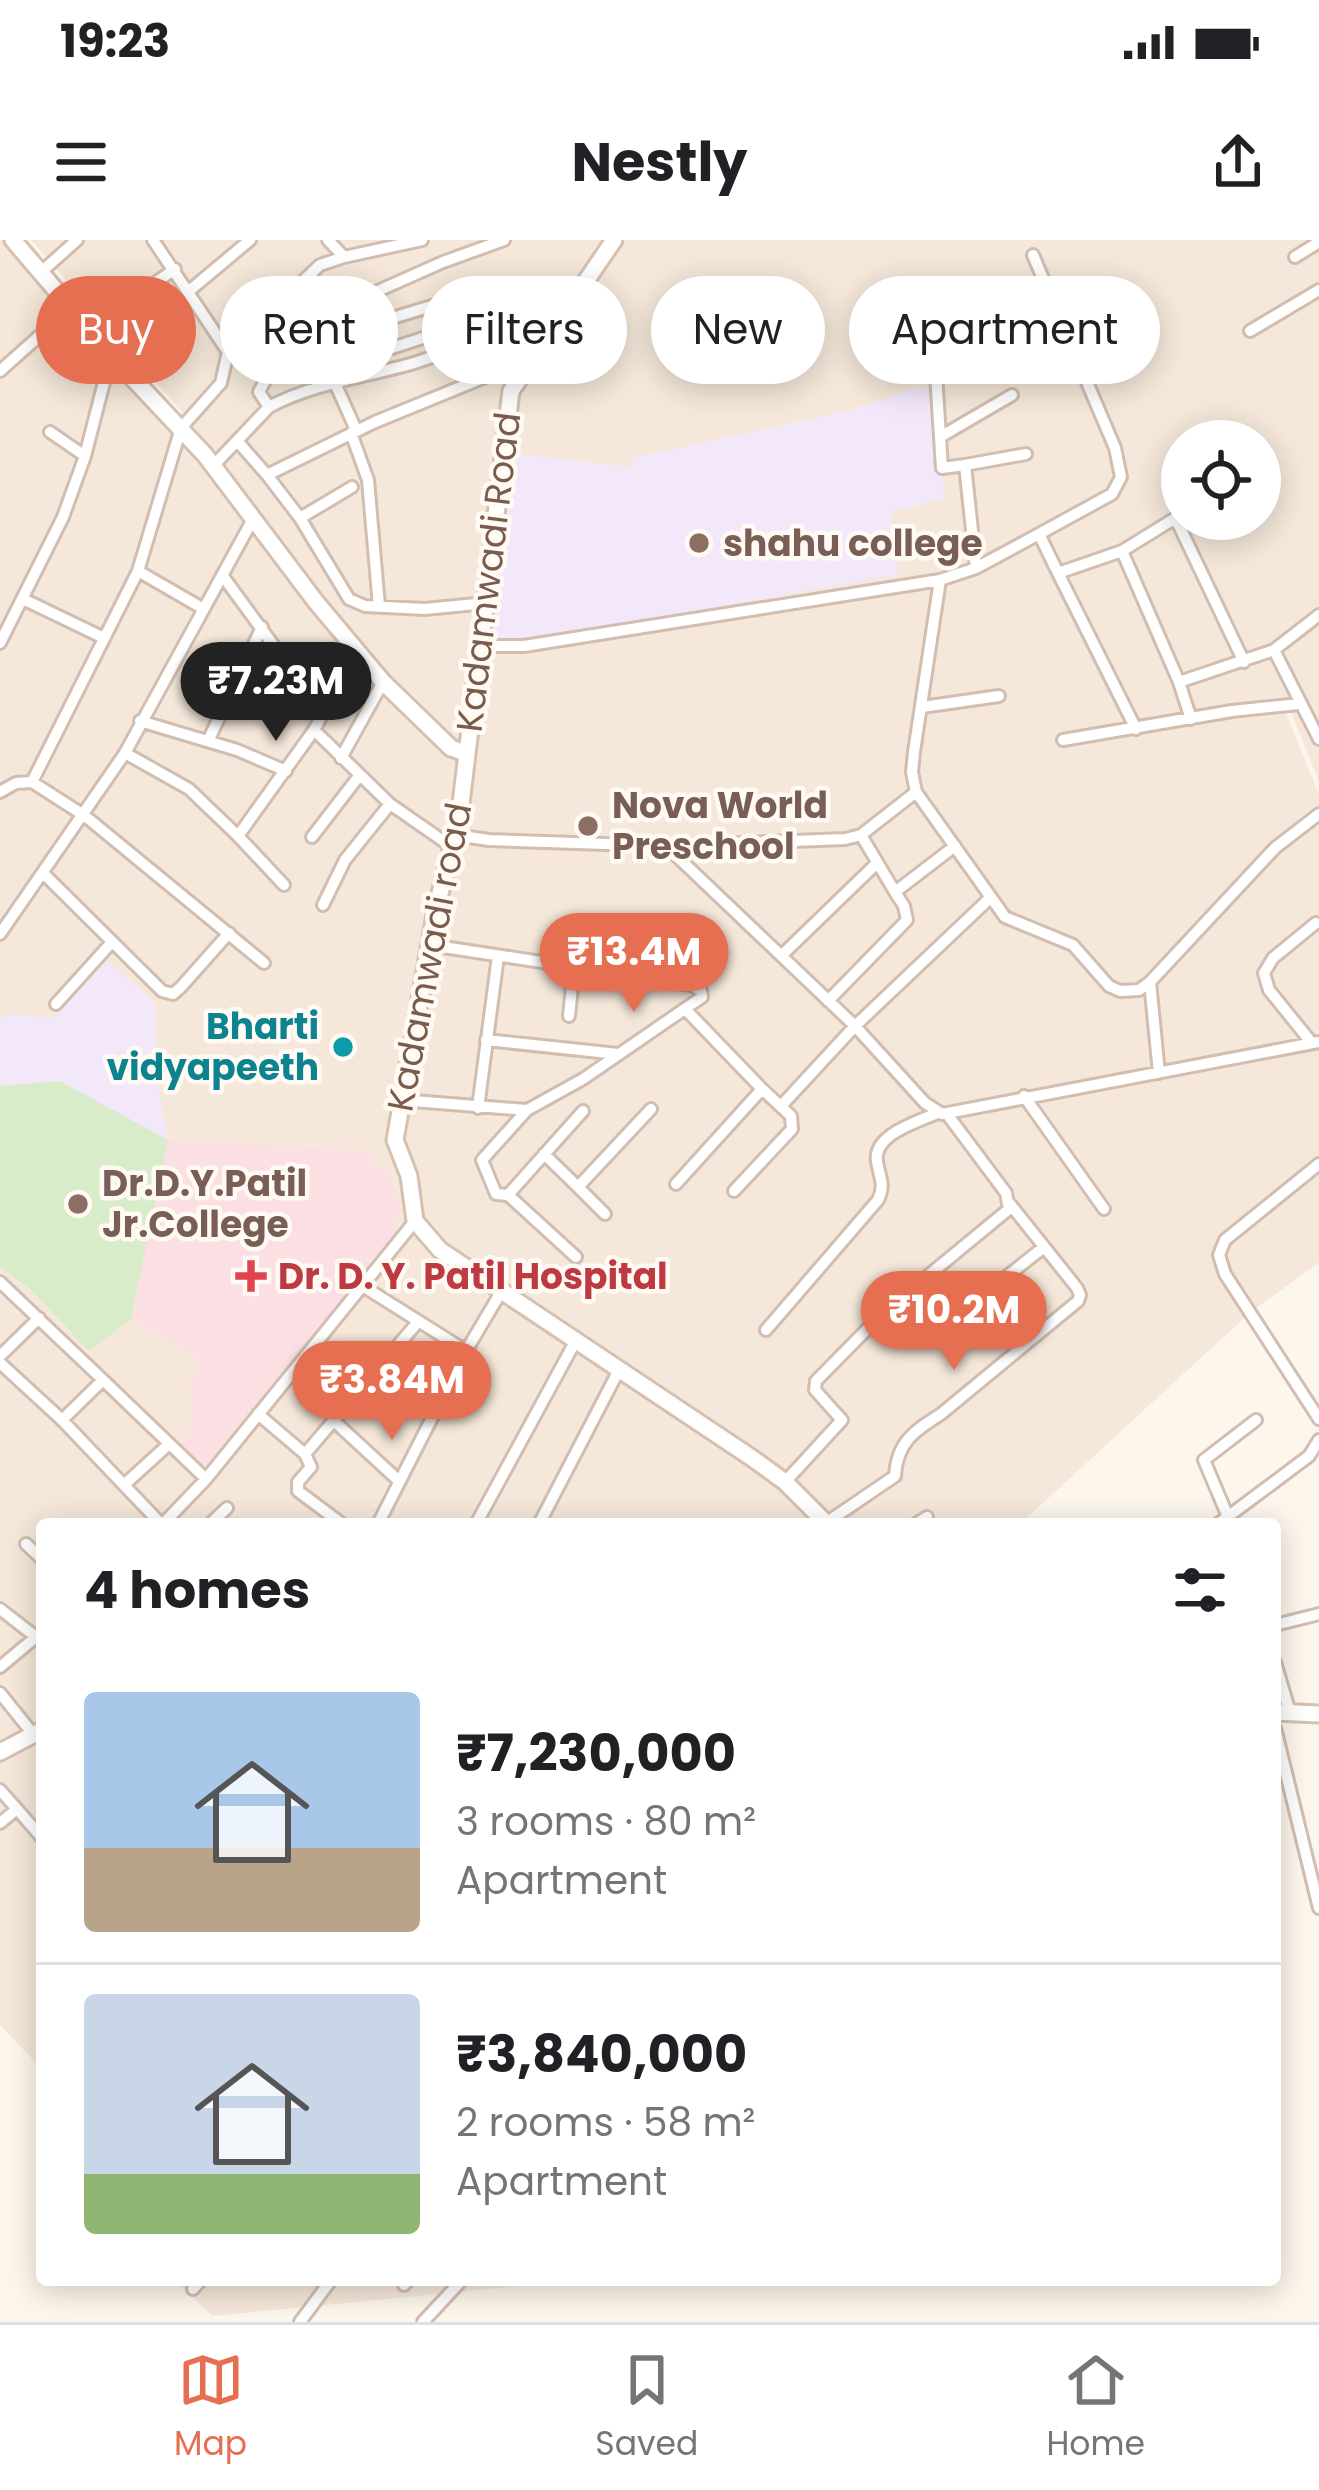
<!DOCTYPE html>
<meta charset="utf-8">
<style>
:root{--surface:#fff;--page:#f2f2f2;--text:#202124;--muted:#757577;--line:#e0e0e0;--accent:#e76f51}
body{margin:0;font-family:Poppins,sans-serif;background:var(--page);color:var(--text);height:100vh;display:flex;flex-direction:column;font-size:45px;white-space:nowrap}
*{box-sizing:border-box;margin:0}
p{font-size:39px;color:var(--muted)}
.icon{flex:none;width:66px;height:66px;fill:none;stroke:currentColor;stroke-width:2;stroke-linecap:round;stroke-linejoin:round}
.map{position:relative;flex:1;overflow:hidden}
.panel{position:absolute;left:36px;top:1278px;width:1245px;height:768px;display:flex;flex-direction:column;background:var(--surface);border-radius:12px;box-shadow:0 6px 30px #0003}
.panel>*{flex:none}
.top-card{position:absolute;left:36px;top:36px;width:1248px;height:108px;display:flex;gap:24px}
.tools{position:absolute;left:1161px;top:180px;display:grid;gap:24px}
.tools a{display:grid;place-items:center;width:120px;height:120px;border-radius:50%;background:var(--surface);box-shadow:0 6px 30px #0003;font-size:60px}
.price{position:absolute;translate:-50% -102px;padding:0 27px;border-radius:42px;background:var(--accent);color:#fff;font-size:39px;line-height:78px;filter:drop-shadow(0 3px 6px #0008)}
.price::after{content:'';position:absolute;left:50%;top:72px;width:36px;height:27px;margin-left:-18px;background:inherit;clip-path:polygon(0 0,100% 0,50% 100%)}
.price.on{background:#222;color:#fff}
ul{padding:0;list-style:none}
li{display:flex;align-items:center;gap:36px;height:300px;padding:0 48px}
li+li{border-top:3px solid var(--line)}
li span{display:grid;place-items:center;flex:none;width:336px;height:240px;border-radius:12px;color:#555}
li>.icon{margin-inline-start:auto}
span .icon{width:144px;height:144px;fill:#fffc;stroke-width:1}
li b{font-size:51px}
h2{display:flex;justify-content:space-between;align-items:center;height:144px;padding:0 48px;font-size:51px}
.tag{padding:0 42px;border-radius:54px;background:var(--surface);box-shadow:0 6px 30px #0003;font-size:42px;line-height:108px}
.tag.on{background:var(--accent);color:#fff}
.status{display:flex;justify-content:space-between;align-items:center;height:84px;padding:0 60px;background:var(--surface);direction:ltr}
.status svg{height:33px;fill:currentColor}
header{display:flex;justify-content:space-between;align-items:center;height:156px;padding:0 48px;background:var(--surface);font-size:54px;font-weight:700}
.tabs{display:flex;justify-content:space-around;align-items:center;height:168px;border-top:3px solid var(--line);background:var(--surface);font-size:33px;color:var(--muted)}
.tabs a{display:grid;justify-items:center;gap:6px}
.tabs .on{color:var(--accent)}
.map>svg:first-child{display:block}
</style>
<div class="status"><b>19:23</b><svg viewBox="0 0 49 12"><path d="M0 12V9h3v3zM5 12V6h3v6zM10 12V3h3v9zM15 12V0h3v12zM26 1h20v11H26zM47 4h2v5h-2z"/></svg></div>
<header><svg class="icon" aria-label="menu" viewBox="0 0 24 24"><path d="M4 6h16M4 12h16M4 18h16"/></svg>Nestly<svg class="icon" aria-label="share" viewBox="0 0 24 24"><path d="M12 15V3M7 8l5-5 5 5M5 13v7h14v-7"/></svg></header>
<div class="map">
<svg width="1319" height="2082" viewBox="0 0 1319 2082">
<rect width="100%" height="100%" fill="#fdf6ec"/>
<path fill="#f5e8da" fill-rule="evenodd" d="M0,0H27L203,205L195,187L31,0H616L603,20L625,0H1319V542L1291,472L1286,473L1319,554V1023L1253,1070L1020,1284H42V1829L0,1785ZM1182,201H1260V279H1182Z
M175,2040H546L540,2044L212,2076Z"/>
<path fill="#f3e8fa" d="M921,146L939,162L944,259L891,272L898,335L534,399L490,400L517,214L632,227V218L852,170Z
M108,721L155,763L156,839L168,900L131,1079L89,1111L29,1048L0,1027V782L5,774L54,778Z"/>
<path fill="#fbdfe3" d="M168,900L368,911L371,923L390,935L400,962L396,993L203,1228L179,1205L192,1190L191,1135L202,1122L131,1079Z"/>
<path fill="#d8ecc9" d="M60,841L168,900L131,1079L89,1111L29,1048L0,1027V846Z"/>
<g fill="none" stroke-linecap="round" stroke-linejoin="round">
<g stroke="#d1beb0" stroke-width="16">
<path id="street" d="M328,0L344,17L422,0
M1033,15L1115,208L1121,237L1112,254L1039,294
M1295,17L1319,2
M40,33L77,0
M189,51L250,0
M90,88L175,29
M1250,91L1319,50
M251,93L275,122
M297,107L300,89L317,78L443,22L504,0
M228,112L320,25L344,17
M0,131L73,66
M335,143L356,190
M317,147V137L327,129L466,84L476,102
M269,167L259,152L275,122L297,107L481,51L494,54L509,86
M50,192L85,216
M351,193L368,240L379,366
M940,197L1012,155
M238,202L267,235L375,182L532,118
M214,225L269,167C314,143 366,137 414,123C469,106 519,81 572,57
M965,225L1026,214
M267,235L300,278L349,359L365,366L425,369L486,363
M300,278L352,247
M1176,279L1244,422
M1122,311L1179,442L1274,410L1319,375
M976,328L965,225L942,228L935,119L981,97L1009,106L1063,84
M138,331L202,368
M940,340L976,328L1039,294L1058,333
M23,359L104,398
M0,403L63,277L85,216L111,115
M481,406H524L940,340L914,512L912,532L916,552L1005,677L1073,705L1109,746L1120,751L1139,750L1150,742
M1274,410L1319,499
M1179,442L1191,479
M922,467L999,456
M140,481L237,510L286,531
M1136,489L1058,333L1122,311L1182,274
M314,490L390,564L452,607
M1063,500L1232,471L1299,464
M208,501L262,387
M125,513L189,549L238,596L314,490L320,479L318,466L222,335
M341,518L383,442
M32,542L85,576L264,723
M0,552L16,543L32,542L138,331L181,188L221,143L228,112L153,0
M455,595L489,600L666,606L855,786L925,863L942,874L1319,802
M861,595L895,652L955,606
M238,596L284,645
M312,597L359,536
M666,606L845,599L861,595L916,552
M44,634L162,751L173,754L181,747L229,693
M323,665L345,620L390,564
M0,694L125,513L253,279
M782,715L876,624
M828,761L907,680L904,666L895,652
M56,764L112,702
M569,776L574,728
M486,800L618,814
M1311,802L1269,750L1264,733L1273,718L1316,683
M1159,833L1150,742L1275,608L1319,574
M1024,856L1104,969
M401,860L527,870L583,839L702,757L701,751L692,745L430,705
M781,866L855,786L990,658
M478,868L498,716
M527,870L482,920L496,954L508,955L576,1017
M544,914L578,947
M1319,924L1225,1000L1219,1015L1225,1034L1319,1179
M676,944L762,849L686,770
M734,951L792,889L791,876L762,849
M508,955L583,871
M605,974L578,947L651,869
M0,1042L103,1140L62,1180
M361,1045L466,1111L501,1052
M944,1086L1044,1007
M766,1090L878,960C886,944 879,937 877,921C873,894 918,882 937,873
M0,1116L39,1078
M0,1123L62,1180L161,1284
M103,1140L206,1239
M258,1174L305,1214L417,1083
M334,1181L399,1241
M305,1214L311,1227L298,1242V1251L342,1284
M785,1242L842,1180L815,1150L816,1141L884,1072L1009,969L1006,953L947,874
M125,1244L169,1204
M826,1283L895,1236C897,1202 914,1191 941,1174L1078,1061L1080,1055L1077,1048L1010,964
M163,1284L206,1239L415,981
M210,1284L227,1268
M378,1284L466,1111
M476,1284L575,1102
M539,1284L620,1128
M916,1284L927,1277
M1218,1284L1309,1216L1319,1200
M1231,1284L1204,1220L1256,1180
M26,1304L42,1319
M0,1369L36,1397
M1275,1385L1319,1374
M1275,1422L1290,1473
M0,1427L42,1392
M0,1453L33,1494
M1275,1488L1319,1668
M0,1550L17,1569L0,1583
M17,1569L42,1598
M404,2045L409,2040
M193,2049L201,2040
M300,2082L331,2040
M423,2082L462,2040"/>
</g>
<g stroke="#d6c0b0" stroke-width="21">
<path id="secondary" d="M13,0L111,115L205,215L316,362L383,442L451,508L465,513
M614,0L511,151L459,580L436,669L395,900L409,936L415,981L440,1010L752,1218L785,1242L827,1284
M1275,1472L1319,1474
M0,1512L42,1490"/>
</g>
<use href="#street" stroke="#fff" stroke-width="10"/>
<use href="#secondary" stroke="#fff" stroke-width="15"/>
</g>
<g fill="#8d6e63" stroke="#fffaf3" stroke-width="4.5">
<circle cx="699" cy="303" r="12"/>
<circle cx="588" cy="586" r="12"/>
<circle cx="78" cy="964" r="12"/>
</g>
<circle fill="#0f9aa8" stroke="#fffaf3" stroke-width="4.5" cx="343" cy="807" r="12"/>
<path fill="#e0444e" stroke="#fffaf3" stroke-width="4.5" d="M245 1018h12v12h12v12h-12v12h-12v-12h-12v-12h12z"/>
<g text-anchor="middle" stroke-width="9" stroke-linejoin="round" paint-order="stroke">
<g font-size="36" font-weight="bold" fill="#785e54" stroke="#fffaf3" text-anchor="start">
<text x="723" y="316">shahu college</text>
<text x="612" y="578">Nova World<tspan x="612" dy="41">Preschool</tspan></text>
<text x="102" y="956">Dr.D.Y.Patil<tspan x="102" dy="41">Jr.College</tspan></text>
</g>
<g font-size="36" fill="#7a5c4d" stroke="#fffaf3">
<text transform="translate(488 332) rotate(-83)" y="13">Kadamwadi Road</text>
<text transform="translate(429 717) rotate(-79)" y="13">Kadamwadi road</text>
</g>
<g font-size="36" font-weight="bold" fill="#0d838f" stroke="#fffaf3" text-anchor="end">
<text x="319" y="799">Bharti<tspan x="319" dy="41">vidyapeeth</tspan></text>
</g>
<g font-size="36" font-weight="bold" fill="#be3a42" stroke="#fffaf3" text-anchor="start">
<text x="278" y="1049">Dr. D. Y. Patil Hospital</text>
</g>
</g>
</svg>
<div class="tools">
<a><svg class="icon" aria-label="locate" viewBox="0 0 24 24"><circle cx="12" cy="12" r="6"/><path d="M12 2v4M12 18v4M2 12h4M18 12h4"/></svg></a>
</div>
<b class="price on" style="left:276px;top:504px">₹7.23M</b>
<b class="price" style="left:634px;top:775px">₹13.4M</b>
<b class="price" style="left:954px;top:1133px">₹10.2M</b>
<b class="price" style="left:392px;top:1203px">₹3.84M</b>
<div class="top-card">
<a class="tag on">Buy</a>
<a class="tag">Rent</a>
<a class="tag">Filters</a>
<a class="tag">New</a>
<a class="tag">Apartment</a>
</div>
<section class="panel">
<h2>4 homes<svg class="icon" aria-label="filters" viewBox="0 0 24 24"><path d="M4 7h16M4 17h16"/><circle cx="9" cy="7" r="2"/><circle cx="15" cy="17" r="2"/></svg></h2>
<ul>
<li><span style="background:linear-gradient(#a9c7e8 65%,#b9a48a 0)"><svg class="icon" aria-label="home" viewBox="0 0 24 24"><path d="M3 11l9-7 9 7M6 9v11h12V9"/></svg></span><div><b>₹7,230,000</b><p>3 rooms · 80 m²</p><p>Apartment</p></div></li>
<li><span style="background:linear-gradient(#c9d6e8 75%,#8fb573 0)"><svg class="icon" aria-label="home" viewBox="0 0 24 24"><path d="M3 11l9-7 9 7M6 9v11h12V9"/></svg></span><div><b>₹3,840,000</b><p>2 rooms · 58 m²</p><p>Apartment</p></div></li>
</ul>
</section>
</div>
<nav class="tabs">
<a class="on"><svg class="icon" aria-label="map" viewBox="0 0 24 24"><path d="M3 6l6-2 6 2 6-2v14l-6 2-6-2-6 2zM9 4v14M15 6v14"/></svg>Map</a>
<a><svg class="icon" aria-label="saved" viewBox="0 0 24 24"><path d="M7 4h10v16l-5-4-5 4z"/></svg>Saved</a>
<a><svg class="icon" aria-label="home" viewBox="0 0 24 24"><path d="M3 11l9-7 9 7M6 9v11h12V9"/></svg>Home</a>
</nav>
